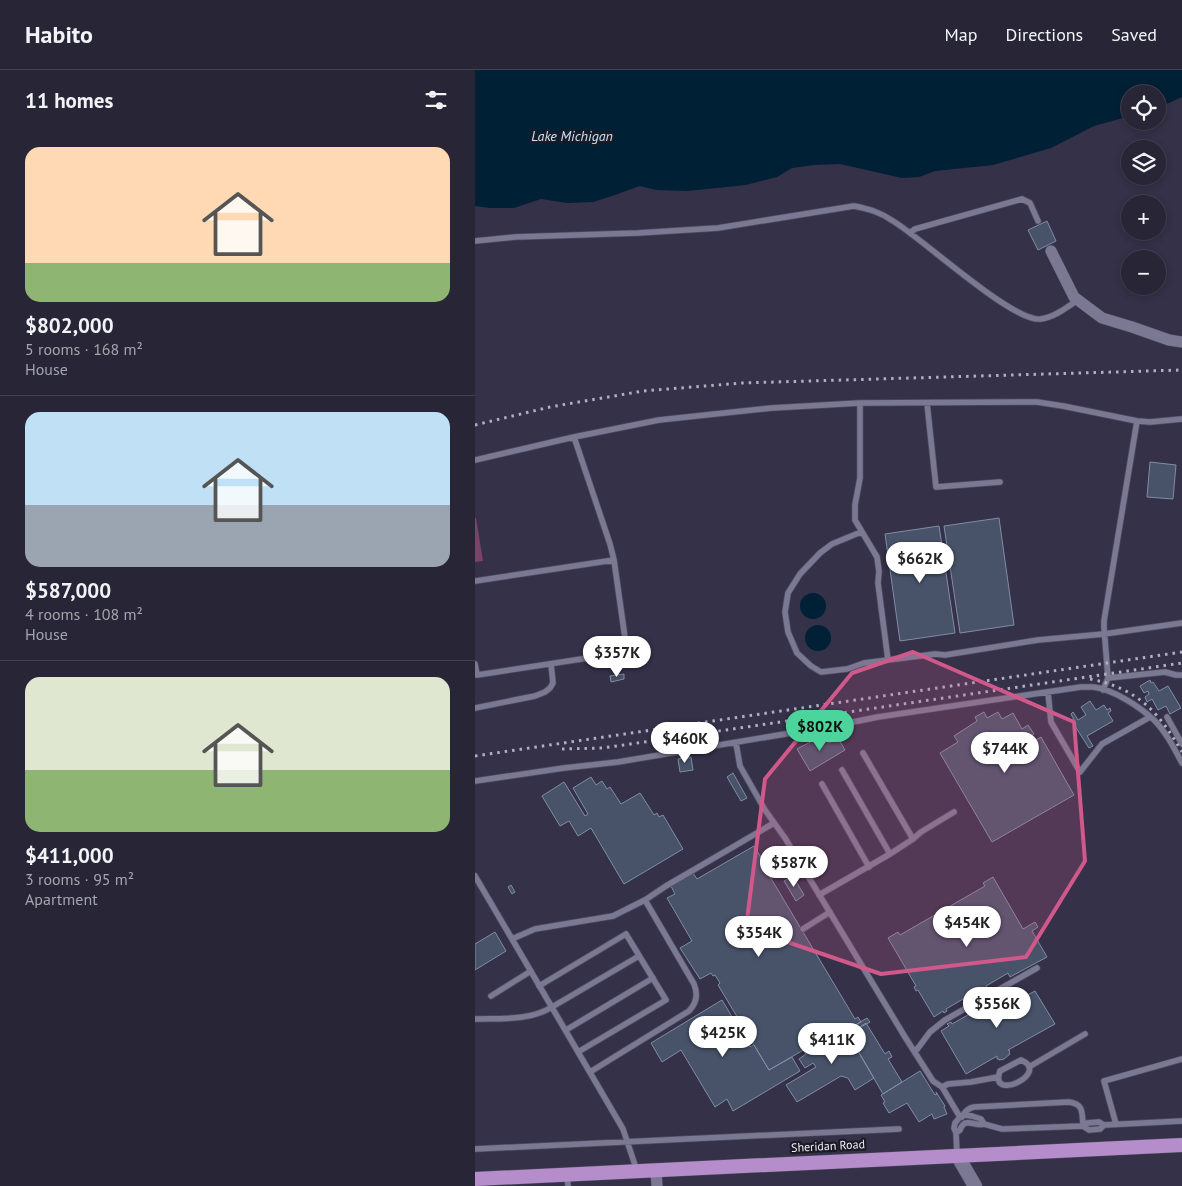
<!DOCTYPE html>
<meta charset="utf-8">
<style>
:root{--surface:#272536;--page:#333142;--text:#f1f3f6;--muted:#a4a5ad;--line:#434251;--accent:#4bd49b}
body{margin:0;font-family:"PT Sans",sans-serif;background:var(--page);color:var(--text);height:100vh;display:flex;flex-direction:column;font-size:19px;white-space:nowrap}
*{box-sizing:border-box;margin:0}
p{font-size:16px;color:var(--muted)}
.icon{flex:none;width:28px;height:28px;fill:none;stroke:currentColor;stroke-width:2;stroke-linecap:round;stroke-linejoin:round}
.map{position:relative;flex:1;overflow:hidden}
.side{display:flex;flex-direction:column;background:var(--surface);width:475px}
.side>*{flex:none}
.fabs{position:absolute;left:646px;top:15px;display:grid;gap:10px}
.fabs a{display:grid;place-items:center;width:45px;height:45px;border-radius:50%;background:var(--surface);box-shadow:0 2px 8px #0003,0 0 0 1px var(--line);font-size:25px}
.price{position:absolute;translate:-50% -42px;padding:0 11px;border-radius:18px;background:#fff;color:#222;font-size:16px;line-height:32px;filter:drop-shadow(0 1px 2px #0008)}
.price::after{content:'';position:absolute;left:50%;top:30px;width:15px;height:11px;margin-left:-8px;background:inherit;clip-path:polygon(0 0,100% 0,50% 100%)}
.price.selected{background:var(--accent);color:#111}
ul{padding:0;list-style:none}
li{display:grid;align-content:center;gap:10px;height:265px;padding:0 25px}
li+li{border-top:1px solid var(--line)}
li span{display:grid;place-items:center;height:155px;border-radius:15px;color:#555}
li>.icon{margin-inline-start:auto}
span .icon{width:90px;height:90px;fill:#fffc;stroke-width:1}
li b{font-size:21px}
h2{display:flex;justify-content:space-between;align-items:center;height:60px;padding:0 25px;font-size:21px}
header{display:flex;align-items:center;gap:30px;box-sizing:border-box;height:70px;padding:0 25px;background:var(--surface);border-bottom:1px solid var(--line)}
header strong{font-size:24px}
nav{display:flex;gap:28px;margin-inline-start:auto;font-size:18px}
main{display:flex;flex:1;min-height:0}
.map>svg:first-child{display:block}
</style>
<header>
<strong>Habito</strong>
<nav><a>Map</a><a>Directions</a><a>Saved</a></nav>
</header>
<main>
<section class="side">
<h2>11 homes<svg class="icon" aria-label="filters" viewBox="0 0 24 24"><path d="M4 7h16M4 17h16"/><circle cx="9" cy="7" r="2"/><circle cx="15" cy="17" r="2"/></svg></h2>
<ul>
<li><span style="background:linear-gradient(#ffd9b3 75%,#8fb573 0)"><svg class="icon" aria-label="home" viewBox="0 0 24 24"><path d="M3 11l9-7 9 7M6 9v11h12V9"/></svg></span><div><b>$802,000</b><p>5 rooms · 168 m²</p><p>House</p></div></li>
<li><span style="background:linear-gradient(#bfe0f5 60%,#9aa5b1 0)"><svg class="icon" aria-label="home" viewBox="0 0 24 24"><path d="M3 11l9-7 9 7M6 9v11h12V9"/></svg></span><div><b>$587,000</b><p>4 rooms · 108 m²</p><p>House</p></div></li>
<li><span style="background:linear-gradient(#dfe7d0 60%,#8fb573 0)"><svg class="icon" aria-label="home" viewBox="0 0 24 24"><path d="M3 11l9-7 9 7M6 9v11h12V9"/></svg></span><div><b>$411,000</b><p>3 rooms · 95 m²</p><p>Apartment</p></div></li>
</ul>
</section>
<div class="map">
<svg width="707" height="1116" viewBox="0 0 707 1116">
<rect width="100%" height="100%" fill="#343148"/>
<path fill="#794467" d="M0,448H1L8,491L0,492Z"/>
<path fill="#002035" d="M0,0H707V27L683,38L682,24H655V46L619,56L576,78L518,95L460,101L444,107L427,108L365,94L339,95L317,98L302,107L271,115L212,121L181,120L165,116L137,126L118,132L92,133L66,129L39,138H15L0,136Z
M325 536a13 13 0 1 1 26 0a13 13 0 1 1-26 0Z
M330 568a13 13 0 1 1 26 0a13 13 0 1 1-26 0Z"/>
<path fill="#48536a" stroke="#808da5" d="M572,151L581,171L563,180L553,160Z
M675,392L701,395L698,429L672,427Z
M524,448L539,555L485,563L469,456Z
M464,456L480,563L425,571L410,464Z
M149,604V609L136,612L135,606Z
M675,610L676,613L678,612L684,621L693,616L706,638L695,644L691,636L683,640L677,629L672,632L670,627L674,624L673,621L669,623L665,616Z
M615,631L621,640L629,635L632,640L635,638L636,641L633,643L638,651L612,666L618,676L614,678L598,653L600,652L596,644L598,642L603,650L611,645L606,637Z
M509,642L512,648L523,642L527,649L538,643L547,659L553,655L559,664L553,668L556,673L566,667L599,725L517,772L465,683L483,672L479,666L502,651L500,647Z
M351,667L354,673L363,668L370,680L335,701L322,679L341,669L343,672Z
M216,687L218,700L205,702L203,689Z
M258,703L272,728L266,731L252,707Z
M116,707L121,715L127,711L132,719L135,717L146,734L165,723L179,745L182,743L184,747L188,745L208,779L149,814L116,758L103,766L94,751L85,756L67,726L89,712L110,746L113,744L98,718Z
M279,776L290,794L288,795L380,949L383,947L386,952L352,972L349,968L294,1000L243,915L245,913L240,905L238,906L236,903L225,909L205,878L217,871L192,828L200,824L196,816L218,803L222,809Z
M318,806L329,825L321,831L309,811Z
M518,807L548,859L560,852L563,857L557,861L572,887L535,907L533,903L511,916L512,918L509,920L507,918L471,939L472,941L469,943L468,941L459,947L443,920L441,921L439,917L441,916L413,868L423,862L425,865L510,816L508,813Z
M36,815L40,822L37,824L33,817Z
M20,862L31,881L0,900V874Z
M537,917L545,929L560,921L580,954L533,980L535,981L534,982L535,984L529,989L524,990V989H522V986L491,1004L466,961L474,956L472,954L476,952L477,954L533,922L532,920Z
M247,930L275,977L279,975L294,1000L317,987L325,1001L258,1041L252,1029L240,1037L206,980L187,992L176,973Z
M392,948L395,952L373,964L399,1008L380,1020L373,1008L366,1006L322,1032L311,1015L341,997L338,993L330,998L324,989L331,984L328,980L349,968L352,972Z
M391,953L410,984L414,981L417,987L413,989L427,1012L408,1024L373,964Z
M445,1001L460,1025L462,1024L461,1022L470,1036L469,1037L472,1044L459,1049L457,1044L444,1052L432,1033L414,1043L408,1033L410,1032L406,1025Z"/>
<g fill="none" stroke-linecap="round" stroke-linejoin="round">
<g stroke="#4f4c5f" stroke-width="7">
<path id="service" d="M435,163L440,159L547,129L555,133L563,151
M0,171L40,167L163,163L243,158L379,136C394,139 405,142 418,151C447,168 538,253 566,249C580,247 592,237 603,230
M385,333V408L380,435V450L402,487L404,501L403,513L413,590
M452,333L461,417L525,412
M0,390L99,367L184,350L297,338L385,333L562,332L588,336L662,351L675,352L707,349
M386,462L357,474L345,483L325,504L313,523L310,542L313,562L322,583L336,596L346,602L372,599L389,593L460,584L470,585L563,570L629,564L707,553
M0,511L139,490
M0,594L2,605L152,582L139,490L135,474L99,367
M633,608L629,557V551L662,351
M628,620L633,608L690,602L701,605H707
M573,622L576,652L605,702L627,674L675,647
M0,638L60,626L70,622L75,618L78,613L76,594
M692,647L707,674
M261,673L265,696L290,740L310,768L430,967L458,1011L467,1017L485,1047
M388,683L438,769
M367,700L415,784
M0,711L89,698L143,692L358,656L403,647L606,617C610,617 614,617 618,617C638,619 665,637 679,650C691,662 699,678 707,693
M347,714L394,797
M0,806L37,869
M344,825L415,784L438,769L446,762L479,742
M328,859L355,842
M64,916L151,864L191,930L103,982
M16,926L56,901
M77,937L164,886
M0,949C25,948 55,951 77,937
M91,960L178,908
M440,982L455,962L470,950L562,898
M546,990C577,1003 513,1033 525,1001Z
M554,997L610,964
M115,1002L214,941C222,933 223,924 219,914L170,830
M467,1017L473,1014L496,1012L523,1007
M487,1047C490,1041 493,1038 499,1037L594,1032C609,1034 607,1043 608,1056
M641,1054L629,1011L707,989
M608,1056L614,1060L625,1059L629,1055
M481,1063L485,1060C490,1046 499,1057 509,1054
M0,1079L424,1059
M482,1085L481,1063L479,1058L480,1053L485,1047L490,1045L497,1046L506,1049L509,1054L527,1059L608,1056L612,1053L624,1052L629,1055L707,1051
M162,1101L148,1059L37,869L60,859L138,846L170,830L191,816L299,753
M92,1104L93,1116"/>
</g>
<g stroke="#4f4c5f" stroke-width="12">
<path id="minor" d="M576,181L599,227L627,248L657,257L694,270L707,272
M181,1100L182,1116"/>
</g>
<g stroke="#4f4c5f" stroke-width="15">
<path id="tertiary" d="M482,1085L500,1116"/>
</g>
<g stroke="#4f4c5f" stroke-width="15">
<path id="trunk" d="M0,1109L707,1075"/>
</g>
<use href="#service" stroke="#7a7892" stroke-width="5.5"/>
<use href="#minor" stroke="#7a7892" stroke-width="11"/>
<use href="#tertiary" stroke="#7a7892" stroke-width="14"/>
<use href="#trunk" stroke="#b48dca" stroke-width="14"/>
<path stroke="#b1afc0" stroke-width="3" stroke-dasharray="2.5 5" stroke-linecap="butt" d="M0,355L75,337L168,321L267,313L707,300
M615,609C662,618 684,642 707,682
M87,679L127,678L142,676L707,593
M0,686L707,582"/>
</g>
<path fill="#d0588b" fill-opacity="0.2" stroke="#d0588b" stroke-width="4" stroke-linejoin="round" d="M438,582L599,652L610,791L551,887L406,904L271,858L290,709L377,603Z"/>
<g text-anchor="middle" stroke-width="4.5" stroke-linejoin="round" paint-order="stroke">
<g font-size="12" fill="#efeefc" stroke="#1c1b25">
<text transform="translate(353 1076) rotate(-3)" y="4">Sheridan Road</text>
</g>
<g font-size="14" font-style="italic" fill="#c1e4fc" stroke="#1c1b25">
<text x="97" y="71">Lake Michigan</text>
</g>
</g>
</svg>
<div class="fabs">
<a><svg class="icon" aria-label="locate" viewBox="0 0 24 24"><circle cx="12" cy="12" r="6"/><path d="M12 2v4M12 18v4M2 12h4M18 12h4"/></svg></a>
<a><svg class="icon" aria-label="layers" viewBox="0 0 24 24"><path d="M12 4l9 5-9 5-9-5zM3 14l9 5 9-5"/></svg></a>
<a>+</a>
<a>−</a>
</div>
<b class="price" style="left:445px;top:514px">$662K</b>
<b class="price" style="left:142px;top:608px">$357K</b>
<b class="price selected" style="left:345px;top:682px">$802K</b>
<b class="price" style="left:210px;top:694px">$460K</b>
<b class="price" style="left:530px;top:704px">$744K</b>
<b class="price" style="left:319px;top:818px">$587K</b>
<b class="price" style="left:492px;top:878px">$454K</b>
<b class="price" style="left:284px;top:888px">$354K</b>
<b class="price" style="left:522px;top:959px">$556K</b>
<b class="price" style="left:248px;top:988px">$425K</b>
<b class="price" style="left:357px;top:995px">$411K</b>
</div>
</main>
